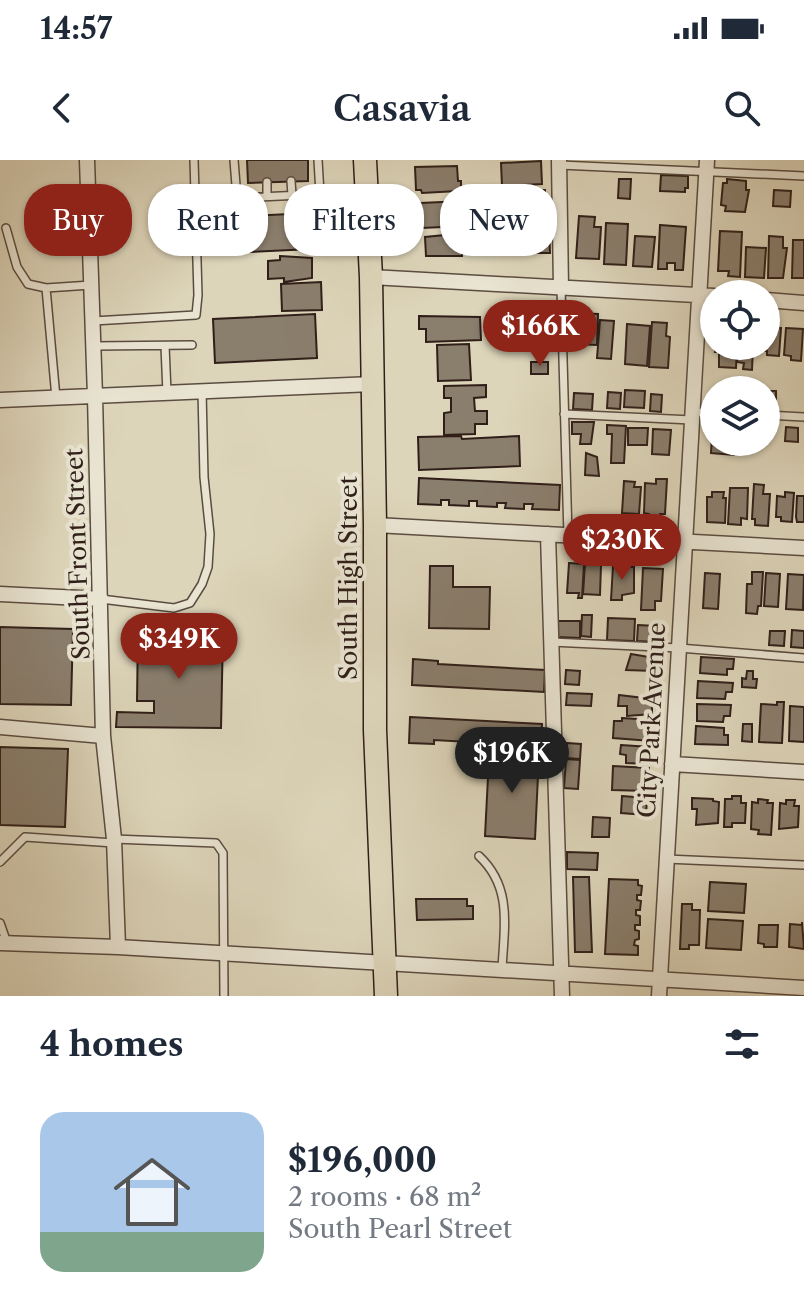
<!DOCTYPE html>
<meta charset="utf-8">
<style>
:root{--surface:#fff;--page:#f6f6f7;--text:#1f2937;--muted:#747a83;--line:#e0e1e3;--accent:#8f2418}
body{margin:0;font-family:"Libre Caslon Text",serif;background:var(--page);color:var(--text);height:100vh;display:flex;flex-direction:column;font-size:30px;white-space:nowrap}
*{box-sizing:border-box;margin:0}
p{font-size:26px;color:var(--muted)}
.icon{flex:none;width:44px;height:44px;fill:none;stroke:currentColor;stroke-width:2;stroke-linecap:round;stroke-linejoin:round}
.map{position:relative;height:836px;overflow:hidden}
.side{display:flex;flex-direction:column;background:var(--surface);flex:1}
.side>*{flex:none}
.top-card{position:absolute;left:24px;top:24px;width:756px;height:72px;display:flex;gap:16px}
.tools{position:absolute;left:700px;top:120px;display:grid;gap:16px}
.tools a{display:grid;place-items:center;width:80px;height:80px;border-radius:50%;background:var(--surface);box-shadow:0 2px 6px #0004;font-size:40px}
.price{position:absolute;translate:-50% -68px;padding:0 18px;border-radius:28px;background:var(--accent);color:#fff;font-size:26px;line-height:52px;filter:drop-shadow(0 2px 4px #0008)}
.price::after{content:'';position:absolute;left:50%;top:48px;width:24px;height:18px;margin-left:-12px;background:inherit;clip-path:polygon(0 0,100% 0,50% 100%)}
.price.current{background:#222;color:#fff}
ul{padding:0;list-style:none}
li{display:flex;align-items:center;gap:24px;height:200px;padding:0 40px}
li+li{border-top:2px solid var(--line)}
li span{display:grid;place-items:center;flex:none;width:224px;height:160px;border-radius:24px;color:#555}
li>.icon{margin-inline-start:auto}
span .icon{width:96px;height:96px;fill:#fffc;stroke-width:1}
li b{font-size:34px}
h2{display:flex;justify-content:space-between;align-items:center;height:96px;padding:0 40px;font-size:34px}
.pill{padding:0 28px;border-radius:32px;background:var(--surface);box-shadow:0 2px 6px #0004;font-size:28px;line-height:72px}
.pill.current{background:var(--accent);color:#fff}
.status{display:flex;justify-content:space-between;align-items:center;height:56px;padding:0 40px;background:var(--surface);direction:ltr}
.status svg{height:22px;fill:currentColor}
header{display:flex;justify-content:space-between;align-items:center;height:104px;padding:0 40px;background:var(--surface);font-size:36px;font-weight:600}
.map>svg:first-child{display:block}
</style>
<div class="status"><b>14:57</b><svg viewBox="0 0 49 12"><path d="M0 12V9h3v3zM5 12V6h3v6zM10 12V3h3v9zM15 12V0h3v12zM26 1h20v11H26zM47 4h2v5h-2z"/></svg></div>
<header><svg class="icon" aria-label="back" viewBox="0 0 24 24"><path d="M15 5l-7 7 7 7"/></svg>Casavia<svg class="icon" aria-label="search" viewBox="0 0 24 24"><circle cx="10" cy="10" r="6"/><path d="M15 15l6 6"/></svg></header>
<div class="map">
<svg width="804" height="836" viewBox="0 0 804 836">
<rect width="100%" height="100%" fill="#ddd5ba"/>
<filter id="stains"><feTurbulence type="fractalNoise" baseFrequency=".0025" numOctaves="4"/><feColorMatrix values="0 0 0 0 .2 0 0 0 0 .09 0 0 0 0 .02 0 0 0 .5 -.17"/></filter>
<radialGradient id="worn" r=".72"><stop offset=".6" stop-color="#630" stop-opacity="0"/><stop offset="1" stop-color="#630" stop-opacity=".3"/></radialGradient>
<path fill="#8a7e6d" stroke="#301f19" stroke-width="2" d="M247,0H308V21L248,23Z
M541,1L542,24L502,26L501,3Z
M457,6L458,21H461V29L458,31L422,33L421,30H416L415,7Z
M661,15L688,16V28H685V32L660,31Z
M619,19H631L630,39L618,38Z
M727,19L746,21V30H749L745,52L725,51L726,46L721,45L723,23H727Z
M545,30V47L526,48L525,31Z
M774,30L791,31L790,47L773,46Z
M463,41L464,66L422,68L421,43Z
M310,53L311,89L250,92L248,56Z
M579,56L595,57L594,67H601L599,99L576,98Z
M606,63L628,64L626,105L604,104Z
M660,65L686,67L683,110H675V103H667V109H658Z
M549,66L550,93H533L532,67Z
M720,71L742,72L740,117L728,116L729,111H718Z
M465,73L466,86H462V96H426L425,77Z
M635,76L655,77L652,107L633,106Z
M769,76L783,77V88H787L783,118H768Z
M793,80H804V118H792Z
M746,87L766,88L764,118L745,117Z
M280,96L312,98V118L284,122V118L268,119V101L280,100Z
M321,122L322,150L282,151L281,124Z
M576,153L598,154L597,185L574,184Z
M315,154L317,198L215,203L213,159Z
M419,156L480,157L481,180L426,182V169H419Z
M600,160L614,161L611,199L597,198Z
M652,162L667,163L666,176L670,177L668,208L649,207Z
M627,164L650,166L647,206L625,204Z
M766,167L781,168L779,196L767,195V191H761V186H766Z
M786,168L803,169L801,201L791,200V196L784,195Z
M469,184L471,220L438,221L437,185Z
M716,186H737L736,208L719,207V192H715Z
M738,186H753L752,210L743,209L744,203L737,202Z
M531,202H548V214H531Z
M486,225V237L474,238L475,251H487V264H475V274L444,275V253L451,252V238H444V226Z
M625,230L645,231L644,248L624,247Z
M766,231H776V249H766Z
M608,232L621,233L620,249L607,248Z
M574,233L593,234L592,250L573,249Z
M651,234L662,235L661,252L650,251Z
M713,258L714,282H735L734,295L711,293Z
M572,262H594L591,284H580L581,274H572Z
M607,265L626,266L624,303H611L612,274H607Z
M786,267L798,268V282L785,281Z
M628,268H648L647,285H628Z
M653,269L671,270L669,295L652,294Z
M461,276L462,279L519,276L520,306L419,310L418,277Z
M586,293L597,297L599,316L585,315Z
M419,318L560,325L559,350L532,349L533,344H524V349L505,348L506,343H497V347L477,346V341H469V346L449,345V340H441V345L418,344Z
M656,319H667L665,354H660V359L649,358V354L644,353L645,323L656,324Z
M624,321L635,322L634,327H641L639,354L622,353Z
M754,324L764,325L763,334H770L768,366L755,365V359H752Z
M730,328H748L747,359L741,358V365L728,364Z
M712,332H724L723,338H726L725,363L707,362V337H712Z
M785,332L794,333L792,362L781,361V357H776L777,336L785,337Z
M797,336H804V362H797L796,357Z
M569,403L584,404L582,438H578L579,433H567Z
M585,404L601,405L600,435L583,434Z
M430,406H453V427H490L489,469L429,468Z
M613,406L634,407V433L622,435V440H611Z
M643,408L663,409L661,441H655V450H641Z
M752,412H763L761,446H758L757,454L746,453L747,424H752Z
M705,413L720,414L718,449L703,448Z
M766,413L780,414L778,447L764,446Z
M788,414L804,415L803,450L786,449Z
M582,455H592L591,477L581,476Z
M608,458L635,459L634,481L607,480Z
M557,461H580V478L556,477Z
M638,465L656,466L655,482L637,481Z
M0,467L73,469L71,545L0,544Z
M792,470L804,471V488L791,487Z
M770,471H785L784,486L769,485Z
M138,472L223,473L221,568L116,567L117,552L154,553V541H137Z
M631,494L655,498L654,511L626,510Z
M701,497L734,499L733,509H727V515L700,513Z
M413,499L438,501V504L545,510L544,532L412,525Z
M566,510L580,511L579,525L565,524Z
M747,511H753V519H757L756,528L742,527V518L746,519Z
M698,521L733,523L732,532H726L725,539L697,538Z
M567,533L592,534L591,546L566,545Z
M619,535L652,539V554L627,556V546H618Z
M777,542H784L782,583L759,582L761,544L777,545Z
M697,544L731,545L730,556H724L723,562L697,561Z
M790,546L804,547V582L789,581Z
M410,557L542,564L541,586L434,580V584L409,583Z
M622,558L653,560L651,581L613,578L614,561H622Z
M743,564H752V582L742,581Z
M696,566L724,568V575H728V585L695,584Z
M567,583L581,584L580,599L566,598Z
M621,585L650,587L649,604L626,603V595L620,594Z
M0,587L68,589L65,667L0,665Z
M494,592L539,594L535,679L485,676L489,597H494Z
M566,599L580,600L578,629L564,628Z
M613,606L649,608L647,631L612,630Z
M622,636L647,638L646,655L621,653Z
M732,636H741V643H746L745,663H732V667H724L725,639H732Z
M692,638L713,639V641L719,642L718,663L696,665L697,649H692Z
M758,639L768,640L767,643H773L771,675L758,674L759,670L751,669L752,642L758,643Z
M786,640H795L794,646H799L798,667L779,669L780,643L786,644Z
M593,657L610,658L609,677H592Z
M567,692L598,693L597,710L567,709Z
M573,717H589L592,792H575Z
M609,719L638,720V725L642,726L641,735H637V740L641,741L640,750H636V755L640,756V765H635V770L639,771V779L635,780L634,785L638,786V795L605,794Z
M710,722L746,724L744,753L708,751Z
M416,739H467V746H473V759L417,760Z
M682,744H692V750H700L699,785H689V789H680Z
M708,759L743,761L741,790L706,788Z
M802,762L804,789L789,787L790,764L802,765Z
M759,765H778L777,787H764V784L758,783Z"/>
<g fill="none" stroke-linecap="round" stroke-linejoin="round">
<g stroke="#5b4c41" stroke-width="10">
<path id="service" d="M234,0L237,38L365,32
M318,0L320,34
M560,5L804,16
M291,21L292,35
M267,22V36
M196,40L237,38
M6,68L17,107L28,124L46,128L91,125
M46,128L56,238
M561,128L568,376
M93,161L196,155L198,135L194,0
M94,186L192,185
M165,186L167,233
M693,252L714,253
M564,254L692,260
M766,255L804,257
M101,439L174,448L190,443L202,424L208,407L210,374L204,317L202,231
M551,482L679,488L804,498
M114,679L216,683L223,693L224,836
M479,696C513,728 504,767 502,809
M666,699L804,705
M0,702L25,677L114,683
M0,763L7,783"/>
</g>
<g stroke="#5b4c41" stroke-width="17">
<path id="minor" d="M87,0L95,236L103,576L114,679L118,787
M559,0L561,128
M371,117L714,136
M766,140L804,143
M0,240L373,224
M375,365L804,388
M548,374L562,836
M0,434L101,439
M0,567L103,576
M672,604L804,612
M0,783L118,787L804,828
M659,836L707,0"/>
</g>
<g stroke="#301f19" stroke-width="25">
<path id="primary" d="M365,0L371,117L375,365V570L386,836"/>
</g>
<use href="#service" stroke="#e9e4d2" stroke-width="7"/>
<use href="#minor" stroke="#e9e4d2" stroke-width="14"/>
<use href="#primary" stroke="#ddd5ba" stroke-width="22"/>
</g>
<g text-anchor="middle" stroke-width="8" stroke-linejoin="round" paint-order="stroke">
<g font-size="24" fill="#301f19" stroke="#e9e4d2">
<text transform="translate(78 394) rotate(-92)" y="8">South Front Street</text>
<text transform="translate(349 418) rotate(-90)" y="8">South High Street</text>
<text transform="translate(652 560) rotate(-87)" y="8">City Park Avenue</text>
</g>
</g>
<rect width="100%" height="100%" filter="url(#stains)"/>
<rect width="100%" height="100%" fill="url(#worn)"/>
</svg>
<div class="tools">
<a><svg class="icon" aria-label="locate" viewBox="0 0 24 24"><circle cx="12" cy="12" r="6"/><path d="M12 2v4M12 18v4M2 12h4M18 12h4"/></svg></a>
<a><svg class="icon" aria-label="layers" viewBox="0 0 24 24"><path d="M12 4l9 5-9 5-9-5zM3 14l9 5 9-5"/></svg></a>
</div>
<b class="price" style="left:540px;top:208px">$166K</b>
<b class="price" style="left:622px;top:422px">$230K</b>
<b class="price" style="left:179px;top:521px">$349K</b>
<b class="price current" style="left:512px;top:635px">$196K</b>
<div class="top-card">
<a class="pill current">Buy</a>
<a class="pill">Rent</a>
<a class="pill">Filters</a>
<a class="pill">New</a>
</div>
</div>
<section class="side">
<h2>4 homes<svg class="icon" aria-label="filters" viewBox="0 0 24 24"><path d="M4 7h16M4 17h16"/><circle cx="9" cy="7" r="2"/><circle cx="15" cy="17" r="2"/></svg></h2>
<ul>
<li><span style="background:linear-gradient(#a9c7e8 75%,#7fa58c 0)"><svg class="icon" aria-label="home" viewBox="0 0 24 24"><path d="M3 11l9-7 9 7M6 9v11h12V9"/></svg></span><div><b>$196,000</b><p>2 rooms · 68 m²</p><p>South Pearl Street</p></div></li>
</ul>
</section>
